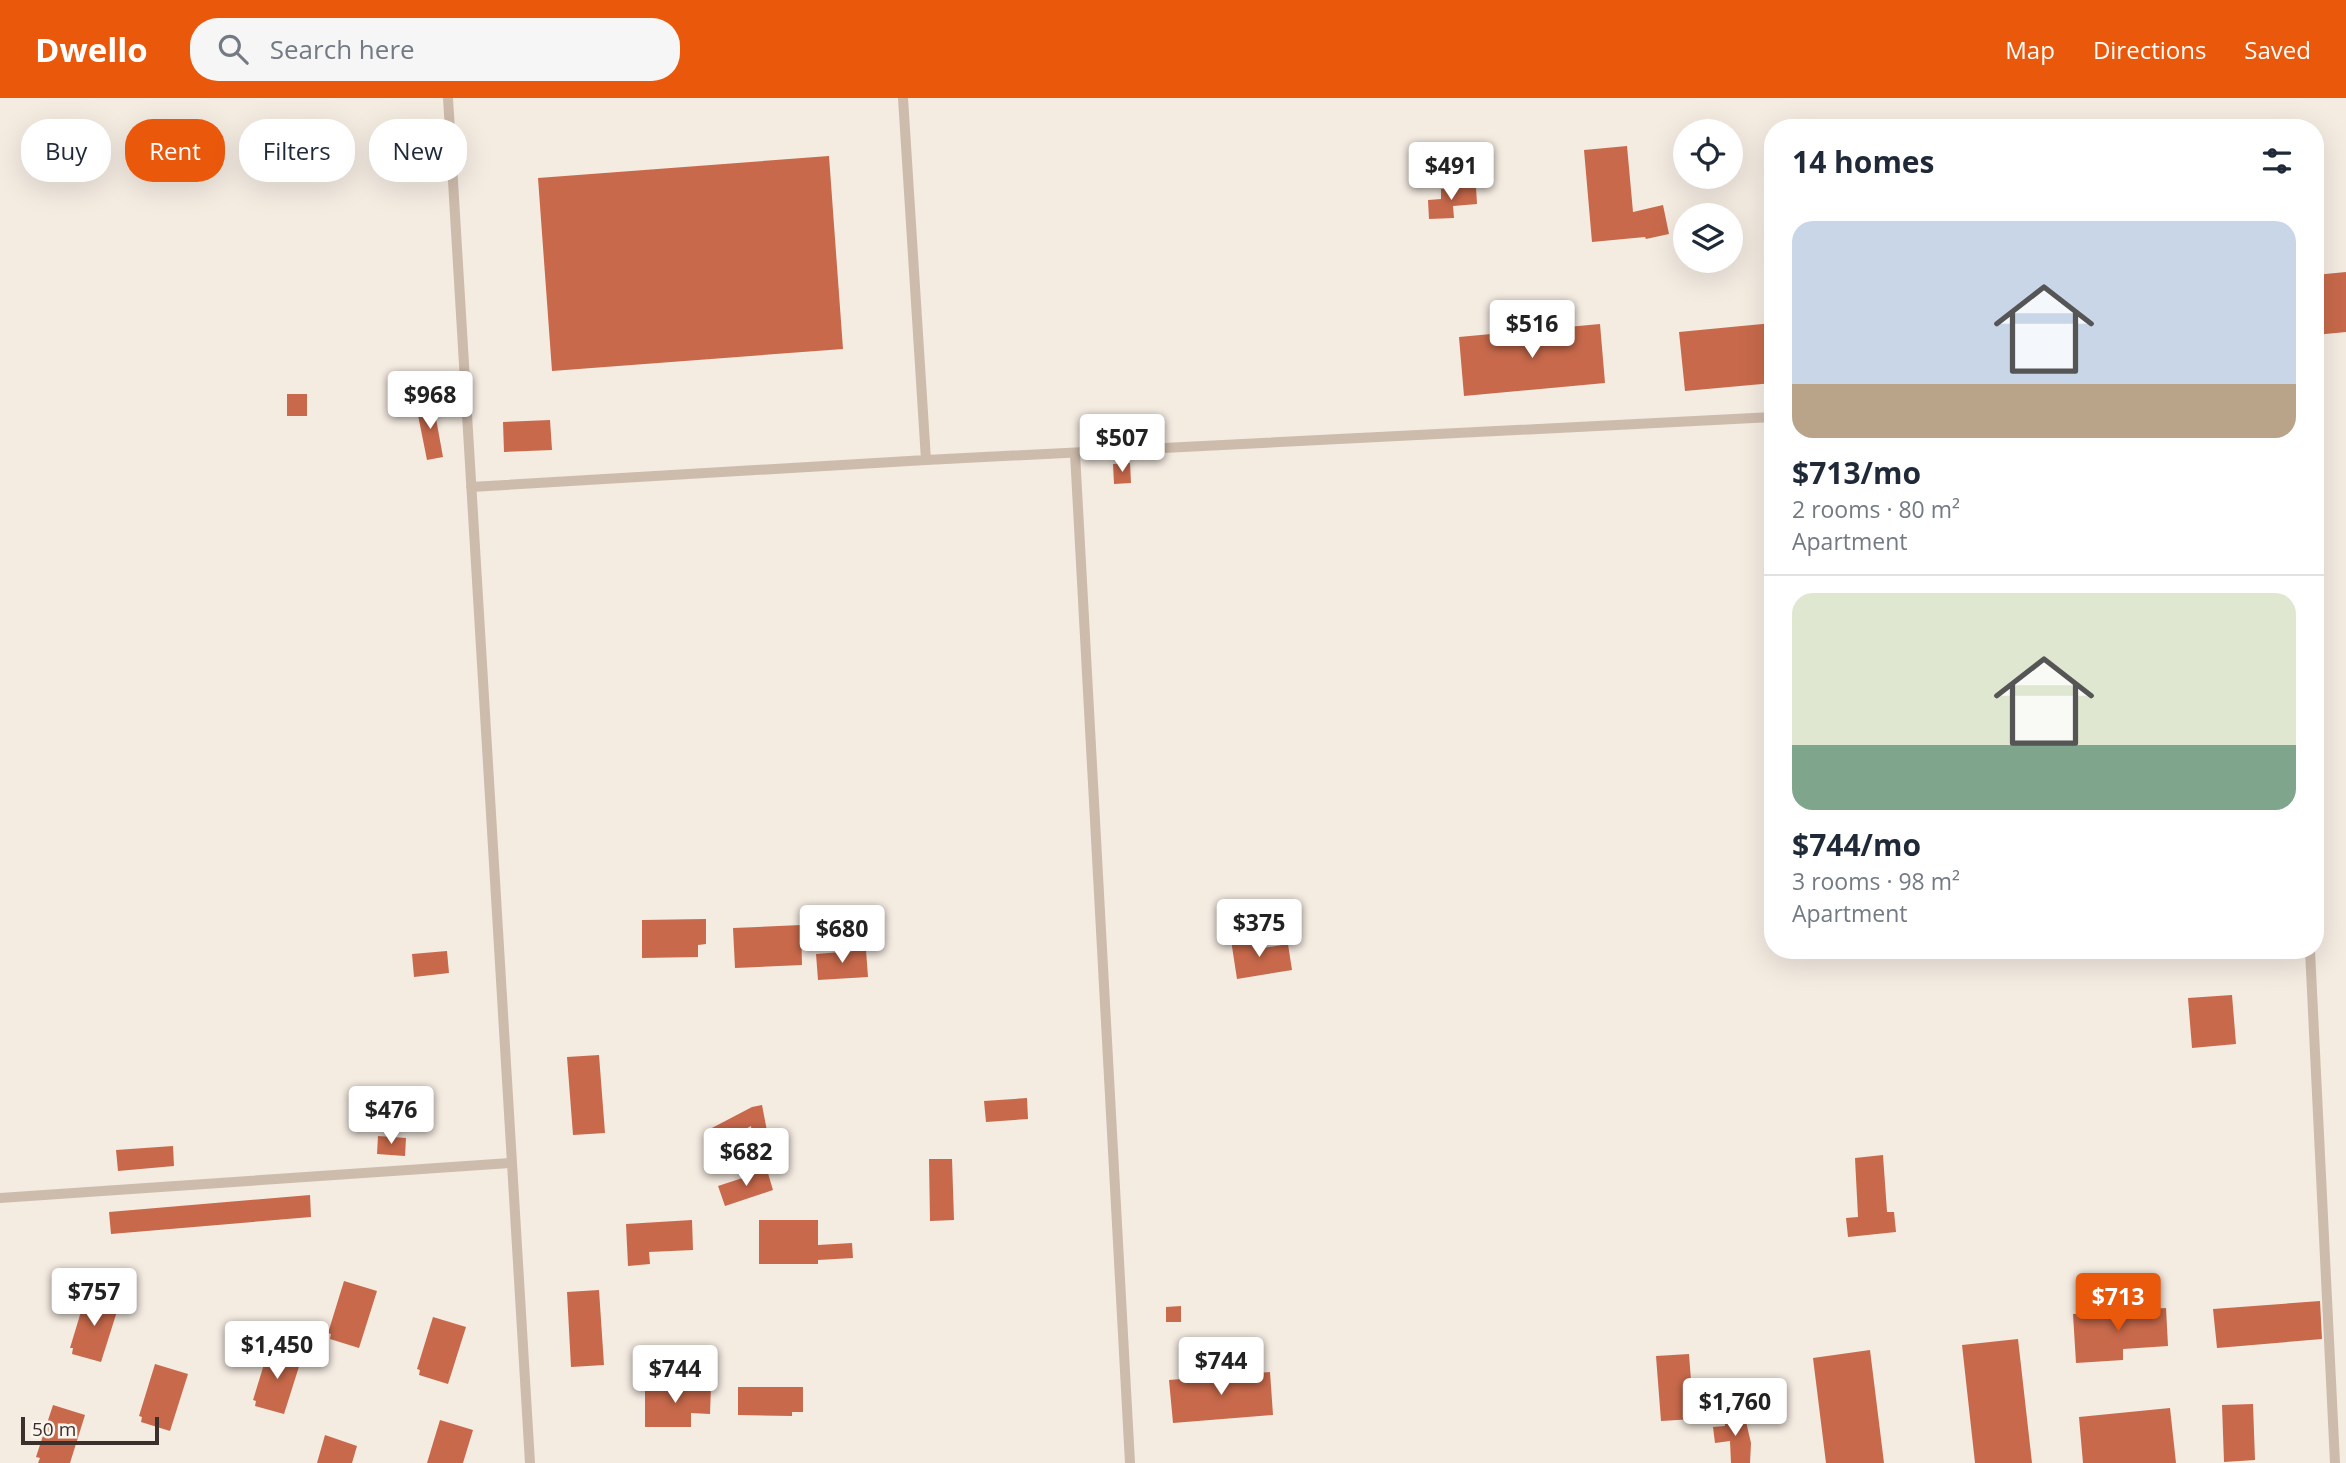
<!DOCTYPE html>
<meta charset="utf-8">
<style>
:root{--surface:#fff;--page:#f6f6f7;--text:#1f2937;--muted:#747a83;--line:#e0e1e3;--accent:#ea580c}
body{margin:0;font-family:"Open Sans",sans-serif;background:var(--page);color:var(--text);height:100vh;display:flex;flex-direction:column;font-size:26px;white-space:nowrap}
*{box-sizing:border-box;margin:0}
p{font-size:23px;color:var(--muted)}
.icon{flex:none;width:38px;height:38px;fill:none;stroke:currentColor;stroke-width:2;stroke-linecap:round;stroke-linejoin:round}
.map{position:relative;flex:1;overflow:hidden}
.panel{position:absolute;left:1764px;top:21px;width:560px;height:840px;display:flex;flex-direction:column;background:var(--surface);border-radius:28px;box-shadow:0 7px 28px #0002}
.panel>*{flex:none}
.guide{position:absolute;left:21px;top:21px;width:665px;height:63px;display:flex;gap:14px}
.buttons{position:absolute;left:1673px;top:21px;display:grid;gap:14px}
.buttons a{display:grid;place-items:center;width:70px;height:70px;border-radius:50%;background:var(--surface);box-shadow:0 7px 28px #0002;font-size:35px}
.scale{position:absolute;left:21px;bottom:18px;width:138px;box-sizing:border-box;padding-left:7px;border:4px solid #3b302b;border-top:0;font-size:19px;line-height:24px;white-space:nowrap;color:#3b302b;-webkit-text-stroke:5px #fbf5ee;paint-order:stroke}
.price{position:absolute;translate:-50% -60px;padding:0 16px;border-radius:7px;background:#fff;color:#222;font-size:23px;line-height:46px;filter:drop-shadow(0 2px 4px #0008)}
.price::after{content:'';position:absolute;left:50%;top:42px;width:21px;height:16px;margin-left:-10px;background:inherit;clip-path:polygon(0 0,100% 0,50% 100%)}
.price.active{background:var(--accent);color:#fff}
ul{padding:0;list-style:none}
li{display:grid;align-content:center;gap:14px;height:371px;padding:0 28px}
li+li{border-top:2px solid var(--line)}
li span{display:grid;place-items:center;height:217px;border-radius:21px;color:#555}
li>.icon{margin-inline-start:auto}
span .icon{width:126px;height:126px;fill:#fffc;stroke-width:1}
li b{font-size:30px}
h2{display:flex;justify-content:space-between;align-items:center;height:84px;padding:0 28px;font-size:30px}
.tag{padding:0 24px;border-radius:28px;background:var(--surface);box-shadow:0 7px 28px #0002;font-size:24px;line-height:63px}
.tag.active{background:var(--accent);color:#fff}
header{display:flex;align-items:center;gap:42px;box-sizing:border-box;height:98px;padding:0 35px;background:var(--accent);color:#fff}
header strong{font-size:33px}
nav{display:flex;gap:38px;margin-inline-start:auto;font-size:24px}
.search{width:490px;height:63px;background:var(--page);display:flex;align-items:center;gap:18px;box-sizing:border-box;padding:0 24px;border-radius:28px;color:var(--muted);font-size:26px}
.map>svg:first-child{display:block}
</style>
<header>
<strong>Dwello</strong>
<div class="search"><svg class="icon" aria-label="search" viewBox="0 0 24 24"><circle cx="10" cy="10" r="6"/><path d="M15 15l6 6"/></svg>Search here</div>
<nav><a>Map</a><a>Directions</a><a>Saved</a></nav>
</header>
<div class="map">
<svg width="2346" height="1365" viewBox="0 0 2346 1365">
<rect width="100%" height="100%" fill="#f4ebe1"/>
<path fill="#c8694b" d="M1627,48L1633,114L1663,107L1669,136L1646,141L1645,139L1592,144L1584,52Z
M829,58L843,251L552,273L538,80Z
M1476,89L1477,106L1453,108L1454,120L1429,121L1428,102L1441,101V91Z
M2346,174V234L2315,237V177Z
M1773,225V285L1685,293L1679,234Z
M1600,226L1605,285L1464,298L1459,239Z
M287,296H307V318H287Z
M433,304L443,359L427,362L416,307Z
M550,322L552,352L504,354L503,324Z
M1130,365L1131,385L1114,386L1113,366Z
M706,821V846L698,847V859L642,860V822Z
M801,827L802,867L735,870L733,830Z
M1255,839L1257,851L1288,846L1292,872L1237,881L1231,842Z
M866,852L868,879L818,882L816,856Z
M447,853L449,875L414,879L412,856Z
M2232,897L2236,946L2192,950L2188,900Z
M599,957L605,1035L573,1037L567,959Z
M1027,1000L1028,1021L986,1024L984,1003Z
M762,1007L767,1033L752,1036L751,1028L718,1046L710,1031L752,1009Z
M378,1038L406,1040L405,1058L377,1056Z
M173,1048L174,1068L118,1073L116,1052Z
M1883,1057L1887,1114H1894L1896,1134L1848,1139L1846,1120L1858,1119L1855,1060Z
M929,1061H952L954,1122L930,1123Z
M767,1072L773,1092L725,1108L718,1088Z
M310,1097L311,1119L111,1136L109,1114Z
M692,1122L693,1152L649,1154L650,1166L628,1168L626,1126Z
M759,1122H818V1147L852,1145L853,1160L818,1162V1166H759Z
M344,1183L377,1193L359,1250L330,1241L331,1236L328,1235Z
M599,1192L604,1267L571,1269L567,1194Z
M86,1197L119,1207L101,1264L72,1256L73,1250H70Z
M2320,1203L2322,1241L2217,1250L2213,1211Z
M1181,1208V1224H1166V1209Z
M2166,1210L2168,1248L2123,1251V1262L2076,1265L2073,1216Z
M433,1219L466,1229L448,1286L419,1277L420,1272L417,1271Z
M2018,1241L2032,1365H1975L1962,1247Z
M269,1250L302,1259L284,1316L255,1308L256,1303L253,1302Z
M1870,1252L1884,1365H1826L1813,1260Z
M1689,1256L1694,1321L1661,1323L1656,1258Z
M155,1266L188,1276L170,1333L141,1324L142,1319L139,1318Z
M1270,1274L1273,1317L1173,1325L1169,1282Z
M645,1288H711L710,1316L691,1315V1329H645Z
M738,1289H803V1314H792V1318L738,1317Z
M2253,1306L2255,1362L2224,1364L2222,1307Z
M53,1307L85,1317L70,1365H38L40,1360L36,1359Z
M2170,1310L2176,1365H2083L2079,1319Z
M1744,1315L1751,1345L1750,1365H1731L1730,1343L1715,1345L1713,1329L1725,1328L1724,1318Z
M440,1322L473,1332L463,1365H427Z
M325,1337L357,1348L352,1365H317Z"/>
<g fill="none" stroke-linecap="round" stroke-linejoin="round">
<path stroke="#cdbbac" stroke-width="10" d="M448,0L530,1365
M903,0L926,362
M1075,355L1130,1365
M471,389L926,362L1773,319
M2310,852L2335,1365
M0,1100L511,1065"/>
</g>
</svg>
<div class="buttons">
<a><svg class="icon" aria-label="locate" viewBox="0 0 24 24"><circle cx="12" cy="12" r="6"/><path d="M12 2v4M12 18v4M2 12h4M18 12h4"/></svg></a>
<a><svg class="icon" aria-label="layers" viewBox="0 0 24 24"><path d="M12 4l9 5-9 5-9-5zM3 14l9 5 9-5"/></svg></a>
</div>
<div class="scale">50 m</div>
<b class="price" style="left:1451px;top:104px">$491</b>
<b class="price" style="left:1532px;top:262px">$516</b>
<b class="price" style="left:430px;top:333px">$968</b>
<b class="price" style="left:1122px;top:376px">$507</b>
<b class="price" style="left:1259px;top:861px">$375</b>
<b class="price" style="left:842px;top:867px">$680</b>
<b class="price" style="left:391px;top:1048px">$476</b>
<b class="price" style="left:746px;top:1090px">$682</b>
<b class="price" style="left:94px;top:1230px">$757</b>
<b class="price active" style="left:2118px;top:1235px">$713</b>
<b class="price" style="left:277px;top:1283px">$1,450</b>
<b class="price" style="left:1221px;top:1299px">$744</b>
<b class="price" style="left:675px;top:1307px">$744</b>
<b class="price" style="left:1735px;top:1340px">$1,760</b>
<div class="guide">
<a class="tag">Buy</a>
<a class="tag active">Rent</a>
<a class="tag">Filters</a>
<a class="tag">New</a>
</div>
<section class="panel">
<h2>14 homes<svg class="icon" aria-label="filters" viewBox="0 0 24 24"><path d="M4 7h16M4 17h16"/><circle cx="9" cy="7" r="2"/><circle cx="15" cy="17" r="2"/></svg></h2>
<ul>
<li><span style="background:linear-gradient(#c9d6e8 75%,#b9a48a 0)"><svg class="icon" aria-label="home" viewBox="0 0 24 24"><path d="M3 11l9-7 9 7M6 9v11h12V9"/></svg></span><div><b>$713/mo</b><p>2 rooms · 80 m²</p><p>Apartment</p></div></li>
<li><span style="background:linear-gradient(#dfe7d0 70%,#7fa58c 0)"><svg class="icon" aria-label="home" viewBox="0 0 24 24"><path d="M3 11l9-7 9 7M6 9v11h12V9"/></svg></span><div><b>$744/mo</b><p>3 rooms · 98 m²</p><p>Apartment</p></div></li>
</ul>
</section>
</div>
